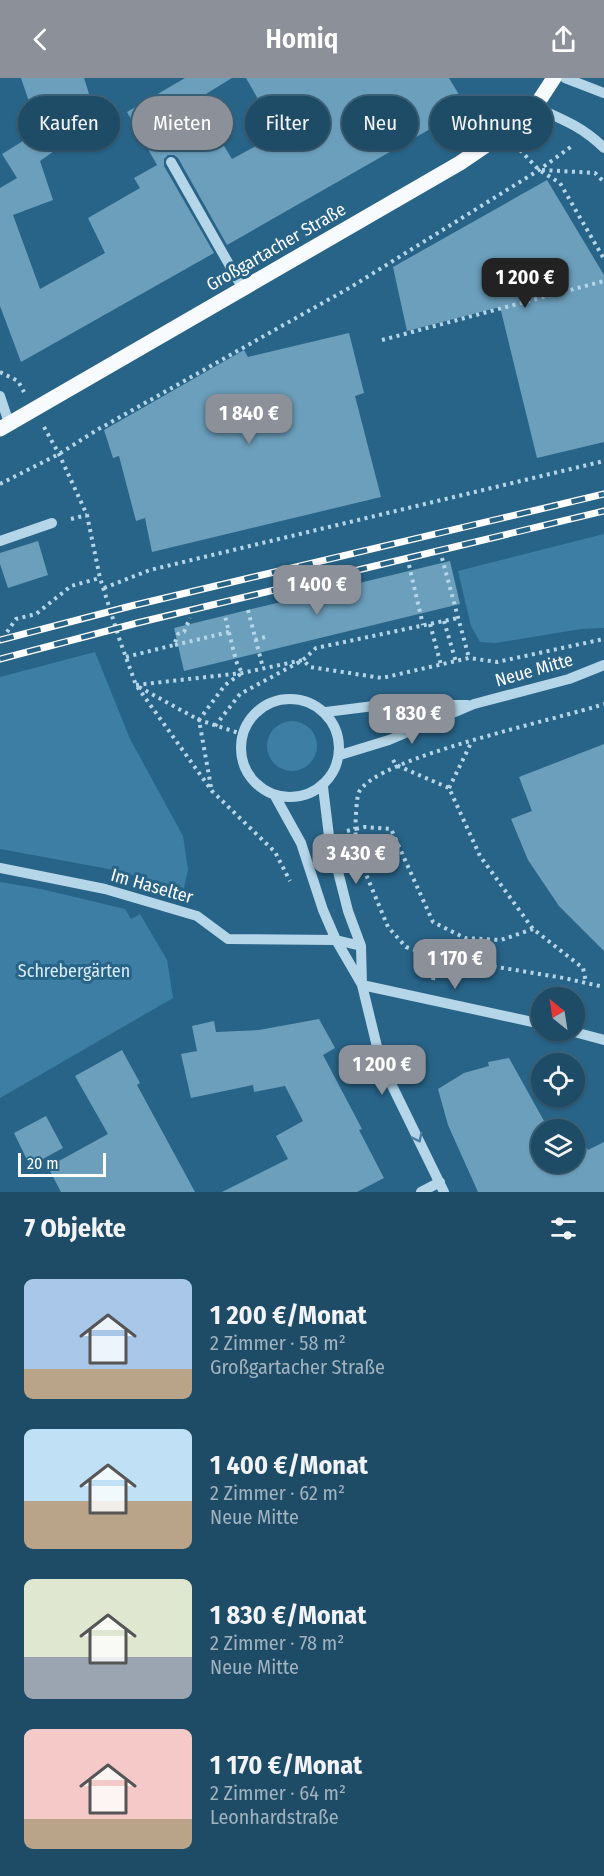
<!DOCTYPE html>
<html lang="de">
<meta charset="utf-8">
<style>
:root{--surface:#1e4b66;--page:#2b556f;--text:#f1f3f6;--muted:#a1b3bf;--line:#3c637a;--accent:#8c9099}
body{margin:0;font-family:"Fira Sans Condensed",sans-serif;background:var(--page);color:var(--text);height:100vh;display:flex;flex-direction:column;font-size:22px;white-space:nowrap}
*{box-sizing:border-box;margin:0}
p{font-size:20px;color:var(--muted)}
.icon{flex:none;width:33px;height:33px;fill:none;stroke:currentColor;stroke-width:2;stroke-linecap:round;stroke-linejoin:round}
.map{position:relative;height:1114px;overflow:hidden}
.panel{display:flex;flex-direction:column;background:var(--surface);flex:1}
.panel>*{flex:none}
.guide{position:absolute;left:18px;top:18px;width:568px;height:54px;display:flex;gap:12px}
.needle{width:39px;rotate:330deg}
.buttons{position:absolute;left:531px;top:909px;display:grid;gap:12px}
.buttons a{display:grid;place-items:center;width:54px;height:54px;border-radius:50%;background:var(--surface);box-shadow:0 2px 4px #0004,0 0 0 2px var(--line);font-size:30px}
.scale{position:absolute;left:18px;bottom:15px;width:88px;box-sizing:border-box;padding-left:6px;border:3px solid #fff;border-top:0;font-size:16px;line-height:21px;white-space:nowrap;color:#fff;-webkit-text-stroke:4px #286488;paint-order:stroke}
.price{position:absolute;translate:-50% -51px;padding:0 14px;border-radius:12px;background:var(--accent);color:#fff;font-size:20px;line-height:39px;filter:drop-shadow(0 2px 3px #0008)}
.price::after{content:'';position:absolute;left:50%;top:36px;width:18px;height:14px;margin-left:-9px;background:inherit;clip-path:polygon(0 0,100% 0,50% 100%)}
.price.current{background:#222;color:#fff}
ul{padding:0;list-style:none}
li{display:flex;align-items:center;gap:18px;height:150px;padding:0 24px}
li span{display:grid;place-items:center;flex:none;width:168px;height:120px;border-radius:9px;color:#555}
li>.icon{margin-inline-start:auto}
span .icon{width:72px;height:72px;fill:#fffc;stroke-width:1}
li b{font-size:26px}
h2{display:flex;justify-content:space-between;align-items:center;height:72px;padding:0 24px;font-size:26px}
.chip{padding:0 21px;border-radius:27px;background:var(--surface);box-shadow:0 2px 4px #0004,0 0 0 2px var(--line);font-size:21px;line-height:54px}
.chip.current{background:var(--accent);color:#fff}
header{display:flex;justify-content:space-between;align-items:center;height:78px;padding:0 24px;background:var(--accent);color:#fff;font-size:27px;font-weight:600}
.map>svg:first-child{display:block}
</style>
<header><svg class="icon" aria-label="back" viewBox="0 0 24 24"><path d="M15 5l-7 7 7 7"/></svg>Homiq<svg class="icon" aria-label="share" viewBox="0 0 24 24"><path d="M12 15V3M7 8l5-5 5 5M5 13v7h14v-7"/></svg></header>
<div class="map">
<svg width="604" height="1114" viewBox="0 0 604 1114">
<rect width="100%" height="100%" fill="#286488"/>
<path fill="#3d7fa4" d="M604,456V550L581,551L495,565L480,564L471,548L458,493Z
M95,574L130,661L183,758L188,792L184,810L114,792L0,771V599Z
M267 668a25 25 0 1 1 50 0a25 25 0 1 1-50 0Z
M0,804L41,811L125,831L131,841L140,836L167,882L173,920L0,1020Z"/>
<path fill="#6c9fbc" d="M21,0H84L95,35L80,39L84,52L51,63L57,71L40,83L53,122L13,137L40,211L105,175L88,140L140,110L134,100L157,87L127,34L185,0H232L196,22L232,81L278,56L246,0H449L467,30L227,167L178,80L174,77H168L164,81V88L214,175L21,284L0,228V110L17,100L2,76L39,53Z
M547,102L604,197V364L537,380L500,229L407,253L393,189Z
M349,255L364,315L355,318L381,419L152,474L145,440L136,443L119,378L113,380L104,352L244,272L248,279Z
M38,463L48,497L8,510L0,486V475Z
M450,483L460,526L184,593L174,550Z
M604,666V873L559,828L528,782L511,741L532,733L519,699Z
M319,941L335,970L323,977L362,1051L359,1052L384,1100L357,1114H222L288,1081L276,1058L303,1043L285,1008L254,1014L253,1007L191,1020L181,976L197,973L192,948L214,943L216,954L259,952Z
M122,972L140,1005L137,1007L195,1114H61L48,1089L108,1056L75,998Z
M509,980L549,1052H542V1084H574V1052H560L574,1044L588,1072L604,1064V1114H478L448,1047L438,1011L464,995L489,988L488,984Z
M46,1038L63,1070L30,1088L14,1055Z"/>
<g fill="none" stroke-linecap="round" stroke-linejoin="round">
<path stroke="#b5d6e8" stroke-width="4" stroke-dasharray="3 4.5" stroke-linecap="butt" d="M482,31L490,40
M520,72L539,92L560,105L604,181
M542,92L595,95L604,104
M382,262L604,203
M0,294L18,303L24,314
M44,349L59,376L87,437L100,500L120,563L136,607L212,713L275,774L290,803
M0,406L59,376L97,352L351,209L539,92L572,68
M71,441L87,437
M442,480L469,580
M409,487L423,547
M104,510L150,492L604,383
M248,532L263,590
M444,543L456,584
M430,546L441,587
M7,554L16,541L36,536L71,508L100,500
M255,562L265,559
M175,567L229,554
M126,579L174,567L178,556L184,554L190,540
M136,607L242,595L303,582L310,589L382,600L469,580L497,584L604,561
M139,609L199,642L242,656
M215,648L240,616L303,582L316,570L458,540
M393,682L396,687L449,710L480,778L533,851L583,890L586,904
M211,709L199,642L225,607L242,595L236,583L225,538
M449,710L472,663
M347,753L355,751C356,742 356,721 359,714C377,679 560,641 604,626
M533,851L501,862L465,860L433,844L391,751L365,749L355,751L358,777L388,849L406,869L436,879L564,900L604,909
M433,902L436,879"/>
<path stroke="#b5d6e8" stroke-width="10" d="M565,0L604,15
M535,29C562,41 583,49 604,70
M171,84L243,211
M0,318L9,345
M0,463L52,445
M241 670a49 49 0 1 1 98 0a49 49 0 1 1-98 0Z
M326,634L382,627H467
M340,677L389,662L474,626L569,601L604,587
M323,709L329,758L348,833L361,868L362,907L381,985L444,1114
M275,718L301,765L323,832L336,862L361,905
M0,790L105,811L197,838L228,861L336,862L361,868
M362,907L542,946
M567,952L604,962
M421,1114L440,1104"/>
<path stroke="#f7fbfe" stroke-width="15" d="M0,351L460,85L504,55L535,29L554,0"/>
<g stroke="#fff" stroke-width="7">
<path id="rail" d="M0,562L131,528L604,416
M0,581L137,545L604,433"/>
</g>
<use href="#rail" stroke="#286488" stroke-width="4.5" stroke-dasharray="14" stroke-linecap="butt"/>
</g>
<defs><path id="oneway-chevron" d="M-2-3.5L2.5 0L-2 3.5" fill="none" stroke-width="1.6" stroke-linecap="round" stroke-linejoin="round" transform="scale(1.5)"/></defs>
<use stroke="#4b80a0" href="#oneway-chevron" transform="translate(418 1060) rotate(64)"/>
<g text-anchor="middle" stroke-width="6" stroke-linejoin="round" paint-order="stroke">
<g font-size="18" fill="#fff" stroke="#286488">
<text transform="translate(276 169) rotate(-30)" y="6">Großgartacher Straße</text>
<text transform="translate(534 592) rotate(-16)" y="6">Neue Mitte</text>
<text transform="translate(152 808) rotate(16)" y="6">Im Haselter</text>
</g>
<g font-size="18" fill="#d9ecf7" stroke="#286488">
<text x="74" y="899">Schrebergärten</text>
</g>
</g>
</svg>
<div class="buttons">
<a><svg class="needle" viewBox="-14 -14 28 28"><path d="M0-13l5 13h-10z" fill="#e53935"/><path d="M0 13l5-13h-10z" fill="#a1b3bf"/></svg></a>
<a><svg class="icon" aria-label="locate" viewBox="0 0 24 24"><circle cx="12" cy="12" r="6"/><path d="M12 2v4M12 18v4M2 12h4M18 12h4"/></svg></a>
<a><svg class="icon" aria-label="layers" viewBox="0 0 24 24"><path d="M12 4l9 5-9 5-9-5zM3 14l9 5 9-5"/></svg></a>
</div>
<div class="scale">20 m</div>
<b class="price current" style="left:525px;top:231px">1 200 €</b>
<b class="price" style="left:249px;top:367px">1 840 €</b>
<b class="price" style="left:317px;top:538px">1 400 €</b>
<b class="price" style="left:412px;top:667px">1 830 €</b>
<b class="price" style="left:356px;top:807px">3 430 €</b>
<b class="price" style="left:455px;top:912px">1 170 €</b>
<b class="price" style="left:382px;top:1018px">1 200 €</b>
<div class="guide">
<a class="chip">Kaufen</a>
<a class="chip current">Mieten</a>
<a class="chip">Filter</a>
<a class="chip">Neu</a>
<a class="chip">Wohnung</a>
</div>
</div>
<section class="panel">
<h2>7 Objekte<svg class="icon" aria-label="filters" viewBox="0 0 24 24"><path d="M4 7h16M4 17h16"/><circle cx="9" cy="7" r="2"/><circle cx="15" cy="17" r="2"/></svg></h2>
<ul>
<li><span style="background:linear-gradient(#a9c7e8 75%,#b9a48a 0)"><svg class="icon" aria-label="home" viewBox="0 0 24 24"><path d="M3 11l9-7 9 7M6 9v11h12V9"/></svg></span><div><b>1 200 €/Monat</b><p>2 Zimmer · 58 m²</p><p>Großgartacher Straße</p></div></li>
<li><span style="background:linear-gradient(#bfe0f5 60%,#b9a48a 0)"><svg class="icon" aria-label="home" viewBox="0 0 24 24"><path d="M3 11l9-7 9 7M6 9v11h12V9"/></svg></span><div><b>1 400 €/Monat</b><p>2 Zimmer · 62 m²</p><p>Neue Mitte</p></div></li>
<li><span style="background:linear-gradient(#dfe7d0 65%,#9aa5b1 0)"><svg class="icon" aria-label="home" viewBox="0 0 24 24"><path d="M3 11l9-7 9 7M6 9v11h12V9"/></svg></span><div><b>1 830 €/Monat</b><p>2 Zimmer · 78 m²</p><p>Neue Mitte</p></div></li>
<li><span style="background:linear-gradient(#f6c9c9 75%,#b9a48a 0)"><svg class="icon" aria-label="home" viewBox="0 0 24 24"><path d="M3 11l9-7 9 7M6 9v11h12V9"/></svg></span><div><b>1 170 €/Monat</b><p>2 Zimmer · 64 m²</p><p>Leonhardstraße</p></div></li>
</ul>
</section>
